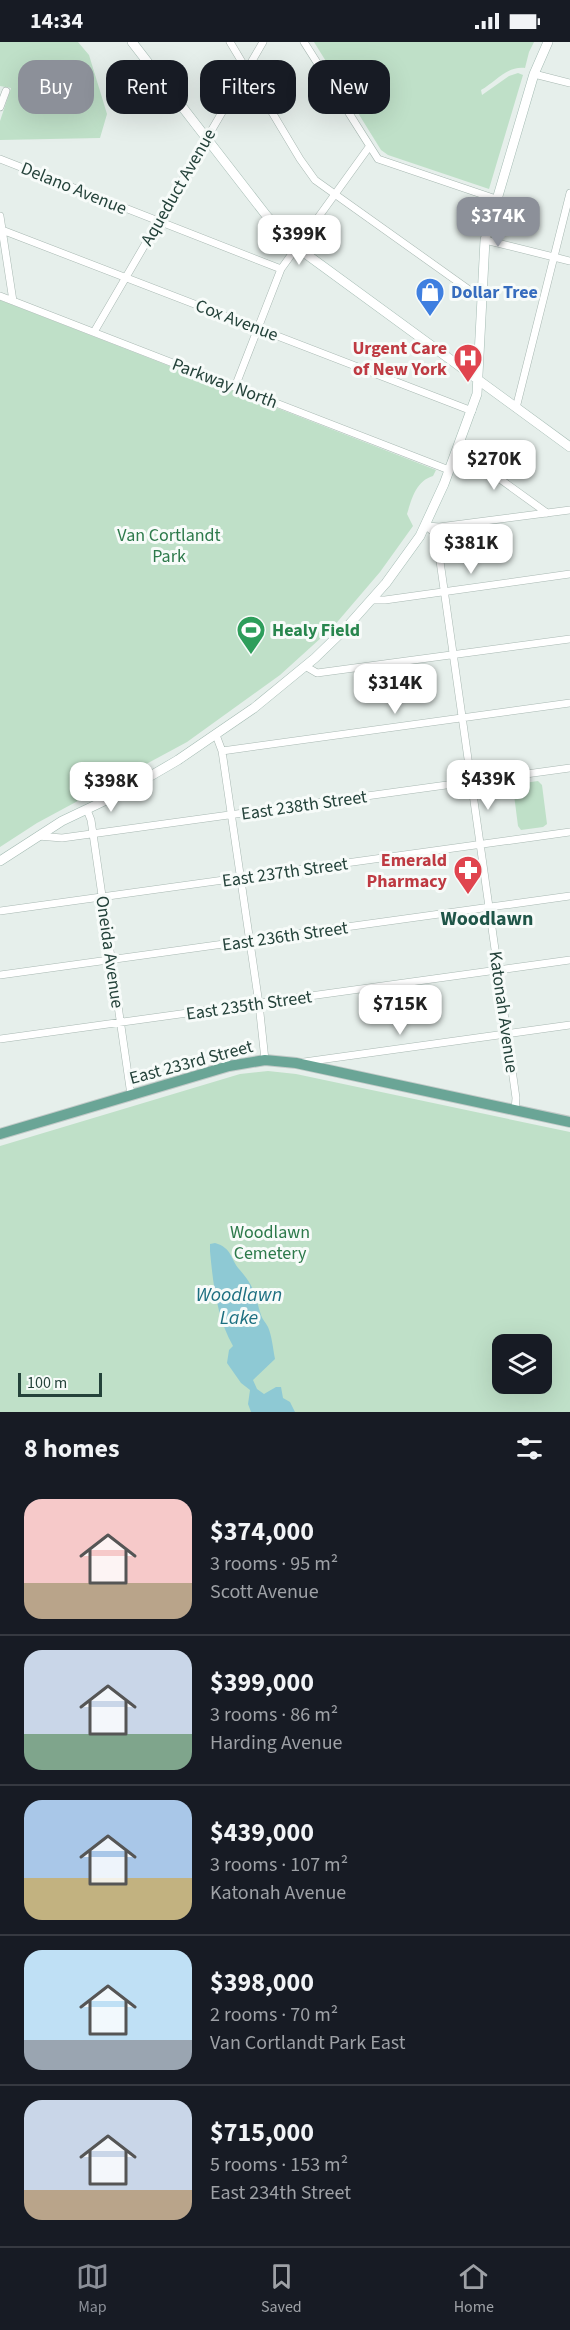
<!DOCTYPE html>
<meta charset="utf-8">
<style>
:root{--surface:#171b24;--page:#242831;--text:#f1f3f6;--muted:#9ea1a6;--line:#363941;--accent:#8c9099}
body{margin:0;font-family:"Source Sans 3",sans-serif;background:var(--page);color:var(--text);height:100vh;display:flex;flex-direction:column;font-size:22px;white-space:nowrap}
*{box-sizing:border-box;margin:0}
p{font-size:20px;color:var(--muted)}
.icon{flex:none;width:33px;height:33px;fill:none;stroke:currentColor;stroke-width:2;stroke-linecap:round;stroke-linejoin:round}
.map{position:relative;height:1370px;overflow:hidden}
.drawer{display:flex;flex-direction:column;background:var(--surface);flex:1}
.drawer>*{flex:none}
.top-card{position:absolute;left:18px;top:18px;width:534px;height:54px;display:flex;gap:12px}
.fabs{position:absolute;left:492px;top:1292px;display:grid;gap:12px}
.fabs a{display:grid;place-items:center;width:60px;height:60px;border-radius:12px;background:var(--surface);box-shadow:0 6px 24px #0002;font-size:30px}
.scale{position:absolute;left:18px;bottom:15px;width:84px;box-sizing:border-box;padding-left:6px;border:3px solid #24423a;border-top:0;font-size:16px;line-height:21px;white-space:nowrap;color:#24423a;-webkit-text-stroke:4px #f7fbf9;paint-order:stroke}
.price{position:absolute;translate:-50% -51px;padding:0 14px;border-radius:12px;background:#fff;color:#222;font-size:20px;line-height:39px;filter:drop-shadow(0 2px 3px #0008)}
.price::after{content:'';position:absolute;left:50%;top:36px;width:18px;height:14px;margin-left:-9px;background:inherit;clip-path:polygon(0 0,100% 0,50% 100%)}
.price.current{background:var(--accent);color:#fff}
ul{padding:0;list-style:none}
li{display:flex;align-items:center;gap:18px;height:150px;padding:0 24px}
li+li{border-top:2px solid var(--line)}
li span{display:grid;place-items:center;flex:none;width:168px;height:120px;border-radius:18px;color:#555}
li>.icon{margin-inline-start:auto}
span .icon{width:72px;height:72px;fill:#fffc;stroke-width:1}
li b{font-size:26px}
h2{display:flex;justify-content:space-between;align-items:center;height:72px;padding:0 24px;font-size:26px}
.chip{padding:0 21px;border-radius:18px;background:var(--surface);box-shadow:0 6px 24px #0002;font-size:21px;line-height:54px}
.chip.current{background:var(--accent);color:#fff}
.status{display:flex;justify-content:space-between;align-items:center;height:42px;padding:0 30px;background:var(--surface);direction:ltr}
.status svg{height:16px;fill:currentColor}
.tabs{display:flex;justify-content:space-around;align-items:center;height:84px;border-top:2px solid var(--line);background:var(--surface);font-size:16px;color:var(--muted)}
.tabs a{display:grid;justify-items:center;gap:3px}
.tabs .current{color:var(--accent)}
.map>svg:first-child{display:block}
</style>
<div class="status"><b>14:34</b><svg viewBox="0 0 49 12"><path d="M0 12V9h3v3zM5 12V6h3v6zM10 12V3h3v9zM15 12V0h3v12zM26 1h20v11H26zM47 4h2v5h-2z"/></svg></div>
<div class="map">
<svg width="570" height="1370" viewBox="0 0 570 1370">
<rect width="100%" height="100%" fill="#e6efeb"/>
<path fill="#bfe0c8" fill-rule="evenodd" d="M0,0H78L89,13L107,72L100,96L0,98V79L11,46L0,44Z
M314,0H534L529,10L525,26C506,24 496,40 481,48L482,53L509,34L518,31L523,33L489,147L388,113L381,108Z
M0,258L436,428L433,434C416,439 412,456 407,472L413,484L380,530L333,585L280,633L187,700L37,781L0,805Z
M538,739L542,743L547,782L543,785L521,788L518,784L513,745L517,742Z
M268,1029L296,1032L570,1090V1370H0V1104L240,1032ZM502,1302H542V1341H502Z"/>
<path fill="#8ec9d4" d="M215,1201C232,1206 230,1216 239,1227C255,1245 254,1251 261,1273C262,1277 266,1281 268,1285C272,1294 273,1307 275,1317L253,1338L257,1347L264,1352L276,1345H281L283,1356L290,1360L295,1370H251L248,1362L250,1348L241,1341L227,1321L229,1308L233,1304C217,1276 213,1242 210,1209V1202Z"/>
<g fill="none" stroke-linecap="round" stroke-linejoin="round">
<g stroke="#a8b8b2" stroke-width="8">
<path id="street" d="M230,0L300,117L315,138L482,257
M304,0L378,117L496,157
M534,32L570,41
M0,65L6,49
M0,117L281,227
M0,174L13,259
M2,188L472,369
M485,198L570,219
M0,254L449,428
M94,290L263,0
M235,345L281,227L369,105
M516,366L570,151
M457,406L547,471
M426,484L435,491L437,498L507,992L516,1056L515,1068
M428,484L439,485L570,468
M372,558H385L570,532
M305,624L317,631L570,597
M216,693L222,709L259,962L265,1018
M222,709L570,661
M87,768L91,778L131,1053
M38,794L62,796L570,726
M0,869L570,790
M0,933L570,854
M0,997L570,918
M304,1020L570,983"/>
</g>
<g stroke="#a4bbb3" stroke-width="10">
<path id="secondary" d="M132,0L266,173L291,201L570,405
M0,819L62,779L123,750L178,718L254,666L315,616L346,586L386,541L420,494L444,442L477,352L485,198L534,32L548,0"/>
</g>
<g stroke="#c2cac8" stroke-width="12">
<path id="primary" d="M0,1092L229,1024L265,1018L296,1021L570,1080"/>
</g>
<use href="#street" stroke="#fff" stroke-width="7"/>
<use href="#secondary" stroke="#fff" stroke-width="9"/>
<use href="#primary" stroke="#6aa596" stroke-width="10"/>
</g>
<defs>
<g id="shop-pin" transform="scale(1.5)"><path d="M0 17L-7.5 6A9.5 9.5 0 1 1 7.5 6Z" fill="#3f7fe0" stroke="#f7fbf9"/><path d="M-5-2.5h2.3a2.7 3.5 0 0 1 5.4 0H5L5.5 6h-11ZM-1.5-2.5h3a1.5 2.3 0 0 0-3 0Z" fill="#fff"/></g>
<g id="hospital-pin" transform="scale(1.5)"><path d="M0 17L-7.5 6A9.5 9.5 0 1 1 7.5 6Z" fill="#e0444e" stroke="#f7fbf9"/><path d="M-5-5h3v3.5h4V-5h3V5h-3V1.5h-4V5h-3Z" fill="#fff"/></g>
<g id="stadium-pin" transform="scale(1.5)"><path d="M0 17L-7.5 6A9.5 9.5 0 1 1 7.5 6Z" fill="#2e9e5b" stroke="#f7fbf9"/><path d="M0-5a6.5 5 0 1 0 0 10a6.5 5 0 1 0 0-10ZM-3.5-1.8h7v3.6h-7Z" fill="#fff"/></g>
<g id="pharmacy-pin" transform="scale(1.5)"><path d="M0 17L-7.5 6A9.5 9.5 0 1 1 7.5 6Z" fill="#e0444e" stroke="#f7fbf9"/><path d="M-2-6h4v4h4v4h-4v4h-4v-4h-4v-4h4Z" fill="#fff"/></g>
</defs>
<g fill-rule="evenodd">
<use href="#shop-pin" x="430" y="250"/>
<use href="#hospital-pin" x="468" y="316"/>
<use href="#stadium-pin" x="251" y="588"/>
<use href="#pharmacy-pin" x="468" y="828"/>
</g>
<g text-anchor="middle" stroke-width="6" stroke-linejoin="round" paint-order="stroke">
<g font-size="18" fill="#24423a" stroke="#f7fbf9">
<text transform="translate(178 145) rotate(-60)" y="6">Aqueduct Avenue</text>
<text transform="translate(74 146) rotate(22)" y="6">Delano Avenue</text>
<text transform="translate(237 278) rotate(21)" y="6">Cox Avenue</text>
<text transform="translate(225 341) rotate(21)" y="6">Parkway North</text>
<text transform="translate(304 763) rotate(-8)" y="6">East 238th Street</text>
<text transform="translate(285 830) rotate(-8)" y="6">East 237th Street</text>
<text transform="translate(285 894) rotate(-8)" y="6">East 236th Street</text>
<text transform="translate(110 910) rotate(82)" y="6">Oneida Avenue</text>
<text transform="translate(249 963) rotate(-8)" y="6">East 235th Street</text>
<text transform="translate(504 970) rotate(82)" y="6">Katonah Avenue</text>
<text transform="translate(191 1020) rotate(-15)" y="6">East 233rd Street</text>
</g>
<g font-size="18" font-weight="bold" fill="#366cbe" stroke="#f7fbf9" text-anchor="start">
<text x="451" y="256">Dollar Tree</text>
</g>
<g font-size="18" font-weight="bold" fill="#be3a42" stroke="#f7fbf9" text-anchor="end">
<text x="447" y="312">Urgent Care<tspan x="447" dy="21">of New York</tspan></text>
<text x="447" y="824">Emerald<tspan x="447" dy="21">Pharmacy</tspan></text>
</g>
<g font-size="18" fill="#2d7a4b" stroke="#f7fbf9">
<text x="169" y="499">Van Cortlandt<tspan x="169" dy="21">Park</tspan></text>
<text x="270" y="1196">Woodlawn<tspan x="270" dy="21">Cemetery</tspan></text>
</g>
<g font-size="18" font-weight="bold" fill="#27864d" stroke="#f7fbf9" text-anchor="start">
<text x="272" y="594">Healy Field</text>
</g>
<g font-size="20" font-weight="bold" fill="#1f5548" stroke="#f7fbf9">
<text x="487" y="883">Woodlawn</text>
</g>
<g font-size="20" font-style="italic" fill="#1c6f80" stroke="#f7fbf9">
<text x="239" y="1259">Woodlawn<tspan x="239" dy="23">Lake</tspan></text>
</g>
</g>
</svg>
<div class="fabs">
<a><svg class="icon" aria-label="layers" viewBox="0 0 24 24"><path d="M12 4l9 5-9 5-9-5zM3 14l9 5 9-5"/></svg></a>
</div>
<div class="scale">100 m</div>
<b class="price current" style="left:498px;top:206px">$374K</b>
<b class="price" style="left:299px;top:224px">$399K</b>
<b class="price" style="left:494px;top:449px">$270K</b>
<b class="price" style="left:471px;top:533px">$381K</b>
<b class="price" style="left:395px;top:673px">$314K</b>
<b class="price" style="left:488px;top:769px">$439K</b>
<b class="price" style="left:111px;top:771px">$398K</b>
<b class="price" style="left:400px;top:994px">$715K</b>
<div class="top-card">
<a class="chip current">Buy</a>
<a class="chip">Rent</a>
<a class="chip">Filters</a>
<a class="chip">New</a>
</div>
</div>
<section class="drawer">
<h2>8 homes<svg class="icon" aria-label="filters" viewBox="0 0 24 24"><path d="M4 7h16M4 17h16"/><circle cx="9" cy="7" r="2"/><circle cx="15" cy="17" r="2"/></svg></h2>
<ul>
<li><span style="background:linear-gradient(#f6c9c9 70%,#b9a48a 0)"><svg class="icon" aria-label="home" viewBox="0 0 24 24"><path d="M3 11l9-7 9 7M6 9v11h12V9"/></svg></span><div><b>$374,000</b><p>3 rooms · 95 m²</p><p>Scott Avenue</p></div></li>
<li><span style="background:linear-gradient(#c9d6e8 70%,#7fa58c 0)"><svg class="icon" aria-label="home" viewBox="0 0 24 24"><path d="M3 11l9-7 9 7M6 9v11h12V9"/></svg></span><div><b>$399,000</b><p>3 rooms · 86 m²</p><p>Harding Avenue</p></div></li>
<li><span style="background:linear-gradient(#a9c7e8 65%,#c2b280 0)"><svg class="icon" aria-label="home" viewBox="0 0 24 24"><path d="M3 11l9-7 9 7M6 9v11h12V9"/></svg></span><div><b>$439,000</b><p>3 rooms · 107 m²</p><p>Katonah Avenue</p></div></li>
<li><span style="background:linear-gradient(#bfe0f5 75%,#9aa5b1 0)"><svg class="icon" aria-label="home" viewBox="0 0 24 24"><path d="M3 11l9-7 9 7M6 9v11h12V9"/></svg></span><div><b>$398,000</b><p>2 rooms · 70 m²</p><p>Van Cortlandt Park East</p></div></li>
<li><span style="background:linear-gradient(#c9d6e8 75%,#b9a48a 0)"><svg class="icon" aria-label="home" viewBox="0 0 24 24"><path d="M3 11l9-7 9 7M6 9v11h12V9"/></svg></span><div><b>$715,000</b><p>5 rooms · 153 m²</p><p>East 234th Street</p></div></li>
</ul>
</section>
<nav class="tabs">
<a class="current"><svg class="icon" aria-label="map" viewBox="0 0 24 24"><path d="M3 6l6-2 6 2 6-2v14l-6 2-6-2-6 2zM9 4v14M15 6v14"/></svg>Map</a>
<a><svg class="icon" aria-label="saved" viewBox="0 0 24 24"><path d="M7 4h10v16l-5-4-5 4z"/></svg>Saved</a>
<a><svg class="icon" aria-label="home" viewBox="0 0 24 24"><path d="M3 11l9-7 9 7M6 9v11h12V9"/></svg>Home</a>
</nav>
